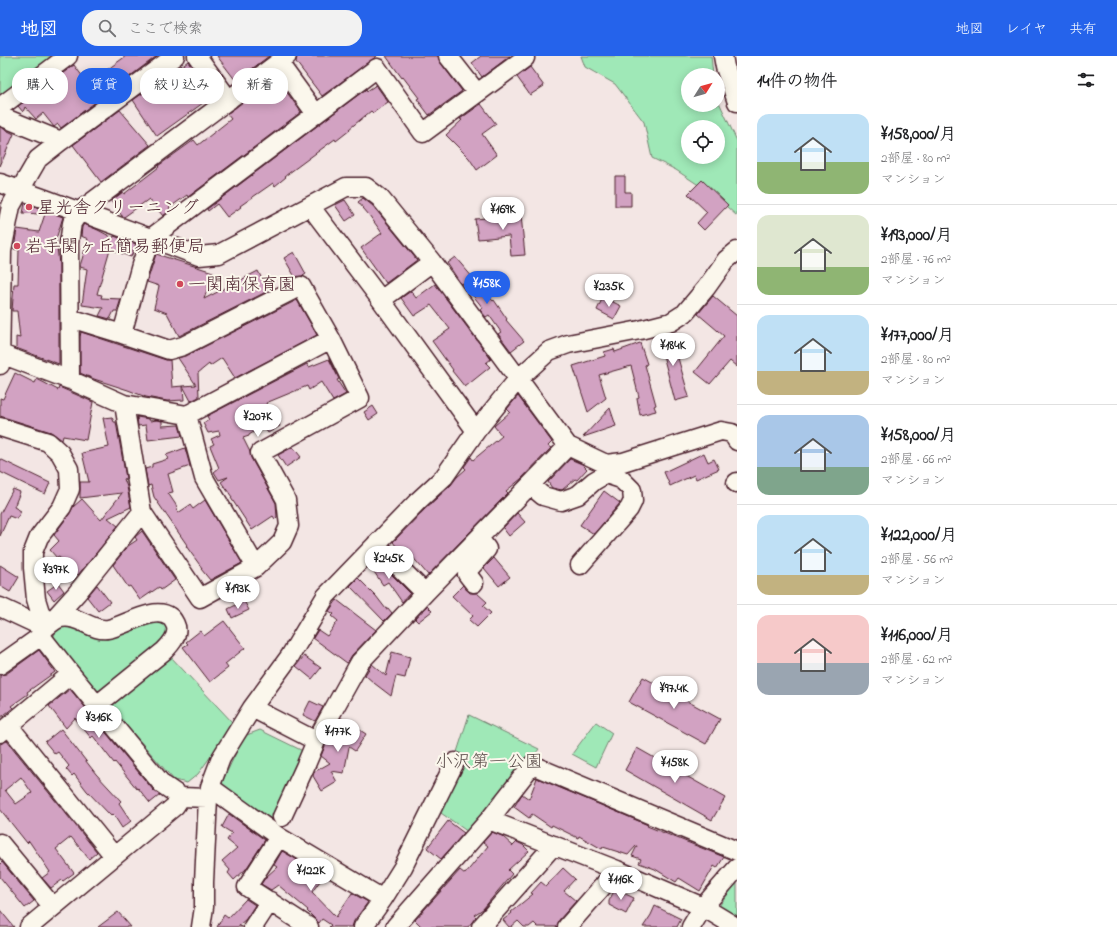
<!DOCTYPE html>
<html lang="ja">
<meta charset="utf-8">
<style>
:root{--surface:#fff;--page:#f2f2f2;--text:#202124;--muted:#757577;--line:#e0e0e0;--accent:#2563eb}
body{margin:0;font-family:"Indie Flower","Klee One",sans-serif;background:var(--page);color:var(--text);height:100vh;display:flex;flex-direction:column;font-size:15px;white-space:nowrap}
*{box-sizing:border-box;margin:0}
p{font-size:13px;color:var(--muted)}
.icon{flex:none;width:22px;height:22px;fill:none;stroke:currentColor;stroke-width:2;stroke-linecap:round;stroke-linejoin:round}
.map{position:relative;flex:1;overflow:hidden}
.sheet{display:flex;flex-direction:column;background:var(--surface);width:380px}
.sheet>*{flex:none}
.banner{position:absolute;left:12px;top:12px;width:380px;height:36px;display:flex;gap:8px}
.needle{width:26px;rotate:53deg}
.controls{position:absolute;left:681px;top:12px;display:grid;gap:8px}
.controls a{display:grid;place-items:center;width:44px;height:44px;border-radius:50%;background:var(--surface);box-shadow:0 2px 10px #0003;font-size:20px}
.price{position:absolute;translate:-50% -34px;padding:0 9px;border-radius:14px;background:#fff;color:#222;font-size:13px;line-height:26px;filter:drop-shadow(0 1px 2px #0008)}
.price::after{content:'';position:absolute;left:50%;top:24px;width:12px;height:9px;margin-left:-6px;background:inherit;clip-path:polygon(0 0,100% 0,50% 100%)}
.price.on{background:var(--accent);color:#fff}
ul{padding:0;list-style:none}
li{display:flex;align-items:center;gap:12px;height:100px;padding:0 20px}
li+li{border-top:1px solid var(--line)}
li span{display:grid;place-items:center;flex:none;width:112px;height:80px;border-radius:12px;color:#555}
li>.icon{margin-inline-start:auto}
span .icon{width:48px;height:48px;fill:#fffc;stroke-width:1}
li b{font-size:17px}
h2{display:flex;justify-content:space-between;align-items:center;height:48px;padding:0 20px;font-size:17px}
.pill{padding:0 14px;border-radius:16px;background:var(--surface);box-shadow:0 2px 10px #0003;font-size:14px;line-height:36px}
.pill.on{background:var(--accent);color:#fff}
header{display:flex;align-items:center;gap:24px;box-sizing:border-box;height:56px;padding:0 20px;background:var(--accent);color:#fff}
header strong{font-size:19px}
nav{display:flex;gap:22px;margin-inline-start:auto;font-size:14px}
.search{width:280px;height:36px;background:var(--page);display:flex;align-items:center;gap:10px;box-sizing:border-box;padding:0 14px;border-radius:16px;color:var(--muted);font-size:15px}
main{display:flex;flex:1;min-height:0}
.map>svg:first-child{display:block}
</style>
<header>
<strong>地図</strong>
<div class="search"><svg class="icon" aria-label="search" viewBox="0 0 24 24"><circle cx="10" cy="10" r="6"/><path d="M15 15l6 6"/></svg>ここで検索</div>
<nav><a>地図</a><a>レイヤ</a><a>共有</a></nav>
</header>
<main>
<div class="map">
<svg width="737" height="871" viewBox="0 0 737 871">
<rect width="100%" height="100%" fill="#f3e6e4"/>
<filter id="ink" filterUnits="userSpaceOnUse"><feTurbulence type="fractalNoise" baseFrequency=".025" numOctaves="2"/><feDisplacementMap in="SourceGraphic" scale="8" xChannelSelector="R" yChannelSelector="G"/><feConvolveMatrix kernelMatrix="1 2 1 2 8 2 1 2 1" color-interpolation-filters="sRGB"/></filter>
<g filter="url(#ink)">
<path fill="#9fe8b7" stroke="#748471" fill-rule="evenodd" d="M0,0H61L0,45Z
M581,0H711L713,19H688V49H718V44L737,85V160L715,140L676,114L652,102L644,66L615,28L585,11ZM688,71H718V101H688Z
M150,566H166L171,579L104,636H95L53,582L56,575L66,569Z
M170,600L234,668L198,718L187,727L174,724L111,652L113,642Z
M469,659L539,693L505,738L471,778L438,755Z
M596,666L612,677L596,711L572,698Z
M260,674L309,698L277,765L217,737L244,680Z
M737,826V869L716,854Z"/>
<path fill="#d2a2c2" stroke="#4a1f2b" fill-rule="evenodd" d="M126,0H157L61,72L58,68L54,71L43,57L36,63L25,51L23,56L18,50L74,9L86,25L103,14L104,16Z
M217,0H269L236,25Z
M297,0H377L322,40L296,6Z
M386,0H438L440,6L462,35L429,59L417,43L419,42L403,21L402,22Z
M481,0H510L482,21L472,7Z
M188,5L214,41L211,43L210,42L157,80L133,44L146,35L148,38L181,12L180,11Z
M530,11L544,30L530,39L517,21Z
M276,21L301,56L188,141L187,139L169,152L171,154L163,160L149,143L124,161L122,160L111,145L123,136L124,138L159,111L158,110L194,84L198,89L231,63L227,58Z
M376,29L388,46L373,57L371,55L349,73L350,74L336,85L335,83L285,120L286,121L275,130L273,127L240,150L241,151L227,161L217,148L208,155L207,153L366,33L367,35Z
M481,48L496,68L482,78L497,99L477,114L469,102L446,79L462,64L460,63Z
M120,54L150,89L101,126L73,89Z
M0,71L14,78L0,110Z
M615,120H625V136H631V150H615Z
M702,124L728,149L704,174L697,167L707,156L688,138Z
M363,142L373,150L417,204L386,227L361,192L382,177L369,159L358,146Z
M345,144L355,159L346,165L335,149Z
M25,147L39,152V158L23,157Z
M46,155L63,161L56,183L59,208V308L16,292V281L20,282L17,255H12L14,228H18L19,194L14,193L17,173L39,176Z
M521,159L525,199L511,200L509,180L478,183L475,163Z
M84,168L98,174L113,182L114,180L136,188L131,201L110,193L97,238L102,239L101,242L121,243L117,255H114L110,263L99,260L103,252L82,249L87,213L80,211V210L88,183L81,180L82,171Z
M294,196L306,218L303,220L295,221L284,202Z
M156,198L213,216L204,243L258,215L268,235L179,280L167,257L154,252L159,230L147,226Z
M455,201L493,245L494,244L507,263L506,264L524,285L511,295L498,278L501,276L489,259L486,261L480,254L483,252L463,227L461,228L447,207Z
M435,228L491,303L486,307L490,311L465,331L452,315L453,314L432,285L450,273L431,249L414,260L401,242L411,235L416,242Z
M713,240L737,260V311L730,305L710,328L695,316L724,280L698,258Z
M603,241L621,250L614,263L597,254Z
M297,244L317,279L235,322L222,302L210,310L209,308L198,317L199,341L191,345L183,330L196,329L178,302L188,299Z
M81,276L166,304H170L172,331L183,330L184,344L167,345L146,341L128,334L94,323L80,317V281Z
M671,277L689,341L675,345L658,280Z
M640,287L647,308L645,309L656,349L654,350L656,355L640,359L637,342L639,341L631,310L599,319L606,342L588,356L573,310L605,300L604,296L614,293L615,296Z
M329,303L339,323L337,324L346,338L333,345L321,326L309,334L307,330L266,347L280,370L268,377L263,370L249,379V380L243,382L250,396L251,402L276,447L277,461L275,463L273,460L252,474L231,442L232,441L221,426L228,421L219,424L214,416L219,412L210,390L214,388L211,383L220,379L219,375L208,377L203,367L209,364L207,360L307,308L309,311Z
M15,317L35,327L37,323L58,334L59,331L93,346L86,384L63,380L62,384L51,376L0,360V342L3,343Z
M518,340L552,386L548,390L551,392L521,423L506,435L508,437L428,519L410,498L405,502L393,486L425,453L451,429L457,421L466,413L464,411L471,401L473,404L502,380L494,370L510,356L507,353Z
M373,350L378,358L369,364L364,356Z
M610,352L616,370L583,381Z
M112,361L114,366H116L126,422L124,423L127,431L131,451L108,462L118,470L89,506L85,509H86L78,519L59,501L57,502L50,494L59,485L54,479L70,457L73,451L82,443L101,464L122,437L80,442V426H89L82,397L109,391L103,362Z
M137,361L149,363L150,365L157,364L162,365V370L179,369L182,380L148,384L146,369L138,370Z
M293,391L301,401L286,411L278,399Z
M185,392L190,410L168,418L173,436L168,437L176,449L178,457L190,449L193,453L205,444L242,507L210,524L201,513L202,512L186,490L187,489L154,441L151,429L148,430L145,413L152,411V408L168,403L166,399Z
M704,397L708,406L714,403L719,413L696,423L694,419L670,430L664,416Z
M0,403L50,427L45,438L0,416Z
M570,403L582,408L587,413L577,424L575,423L562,434L552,432L548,426Z
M13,433L20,436L14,451L21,455L17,463L9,460L0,480V458Z
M604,435L620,447L594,478L580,469Z
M517,457L525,466L509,480L503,472Z
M142,475L175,524L161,534L159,531L140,544L130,530L128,531L113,509L128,490L137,484L135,481Z
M494,502L510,521L499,530L484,512Z
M376,503L410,537L402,546L388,526L383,529L370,510Z
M0,509L19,521L10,536L0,530Z
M358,522L376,540L386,553L388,552L392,557L384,565L350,530Z
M58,527L64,535L54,544L47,535Z
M97,529L110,546L98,555L87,541Z
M463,529L470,537H477L487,546L483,550L491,557L477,571L469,564L473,560L452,540Z
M337,544L376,574L352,599L347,607L313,582L318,574L327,580L338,565L332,560L334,558L329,555Z
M244,545L249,554L232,562L228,553Z
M427,550L432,555L418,566L415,563Z
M224,565L245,592L225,608L228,612L210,626L183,591L188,588L186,586L200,575L204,580Z
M39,594L55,616L27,636L28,638L11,650L13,652L0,662V619L6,618Z
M392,596L410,601L405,622L396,620L391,640L374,627L365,619L372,608L386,620Z
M304,600L321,612L312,623L296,610Z
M643,621L720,663L706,688L629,646Z
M70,633L154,735L160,739L150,747L138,732L137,733L115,706L114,707L93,680L91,682L75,662L66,672L49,650Z
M310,645L323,651L315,665L303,659Z
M341,662L366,678L355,695L349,691L344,717L331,715L337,726L322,735L313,720L314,716L330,707L321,700L325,690Z
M61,673L96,718L121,745L119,747L131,765L122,772L113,758L111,760L87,735L74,718L72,720L66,713L69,710L58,696L55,698L45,686Z
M7,685L97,796L89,803L71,781L56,793L74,817L63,825L62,824L51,832L42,822L50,816L29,785L27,787L0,753V688ZM21,721L32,737L16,748L5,734Z
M637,692L725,742L712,764L625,714Z
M537,722L648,769L647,770L724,801L717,812L714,810L700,835L679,822L676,826L655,813L639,807L641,803L632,800L637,790H636L628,799L603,791L602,793L579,780L578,782L552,769L551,771L532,758L529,762L514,751L522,738L529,743Z
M229,758L265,784L246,813L234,824L228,817L230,814L222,805L237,792L227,784L232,777L222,771Z
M448,765L464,777L441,803L427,792Z
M492,776L502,780L513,790L517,786L523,789L529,795L508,814L512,818L483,853L474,859L476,861L468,871H422L415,864L460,814L465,818L488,790L483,786Z
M282,795L313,813L323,821L312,836L336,861L352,837L368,846L354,865L352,871H329L331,869L322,863L319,867L307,855L308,854L278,829L271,834L261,828L266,821L277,811L274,809Z
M2,806L34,845L25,852L0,821V808Z
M563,812L575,823L564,835L576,845L559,864L557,871H538L534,867L529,871H524L518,865L511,871H509L503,864L512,857L511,856L533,838L531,837L541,826L546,830Z
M615,833L634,842L626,858L609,849V845Z
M246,843L255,849L246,863L239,869L242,871H217L224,859L228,862Z
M655,850L681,863L677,871H643L651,859Z
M0,854L14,871H0Z
M118,856L131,871H98Z"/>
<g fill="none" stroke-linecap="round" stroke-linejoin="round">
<g stroke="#4a1f2b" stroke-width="21">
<path id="minor" d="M197,0L229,44
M448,0L477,37
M723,0L725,11L737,46
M279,7L316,58
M0,51L68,0
M0,60L61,85
M0,127L45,143L199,200L219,198L346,131H366L380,142L432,206L568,390L425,537L360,606L316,685L305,711L282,761
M310,150L381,244L476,375
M381,244L432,206
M70,262L122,278
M1,298L70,324L124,348L187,359L331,283
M0,309L2,195L11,150L20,134L38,103L61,85L175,0
M70,324L69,187L72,167L80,155L287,0
M124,348L142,456L200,542L256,511L282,486L289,470L286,444L260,397L360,342L331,283L301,230L183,290L169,294L122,278L141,209L151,182L377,12L423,77L525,2L524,0
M187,359L204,422L256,511
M0,371L48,386L60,397L69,413L70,433L62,451L39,481L33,496V512L36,543L45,572L41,580L71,618L162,728L181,741L208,742
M568,390L606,408L623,406L721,375L732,377L737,385
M736,427L737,426
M530,429L543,440L561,445L578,439L594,425L606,418L621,423L632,434L633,445L629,453L580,509
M376,488L425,537
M474,527L467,518L469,513L487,493L479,482
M0,551L45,572C49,569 56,563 61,562C78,558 92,576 108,573C125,570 154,549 170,561C172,562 174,566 175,568C180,578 171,588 164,595L97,649
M50,567L77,537L142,456
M0,609L41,580
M252,652L316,685
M9,670L114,800
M0,677L71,618
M210,731L279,781L383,843L363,871
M489,764L617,814L703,851L736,871
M279,781L247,831L309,871
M0,787L53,851
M383,843L403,811L455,706
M29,871L175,750L181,741
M201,871L204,851V826L208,742L210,731L221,702L252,652L290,600L326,540L418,445L444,421L476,375L518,323L549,295L568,288L640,274L671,266L685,257L706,232L726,204L737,195
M253,871L270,845
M395,871L489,764L532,709L737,795
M481,871L554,789
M567,871L617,814
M691,871L703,851L737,812"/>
</g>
<use href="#minor" stroke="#fbf7ec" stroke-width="18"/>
</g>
</g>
<g fill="#d1495b" stroke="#fbf7ec" stroke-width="1.5">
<circle cx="29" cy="151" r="4"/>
<circle cx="17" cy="190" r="4"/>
<circle cx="180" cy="228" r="4"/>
</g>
<g text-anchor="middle" stroke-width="4" stroke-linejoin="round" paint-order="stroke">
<g font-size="18" fill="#4a1f2b" stroke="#fbf7ec" text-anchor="start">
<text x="37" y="157">星光舎クリーニング</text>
<text x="25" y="196">岩手関ヶ丘簡易郵便局</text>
<text x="188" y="234">一関南保育園</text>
</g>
<g font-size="18" fill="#5f514e" stroke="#fbf7ec">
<text x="489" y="711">小沢第一公園</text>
</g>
</g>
</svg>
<div class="controls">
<a><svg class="needle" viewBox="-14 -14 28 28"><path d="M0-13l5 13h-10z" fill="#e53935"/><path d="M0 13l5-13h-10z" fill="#757577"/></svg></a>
<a><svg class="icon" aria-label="locate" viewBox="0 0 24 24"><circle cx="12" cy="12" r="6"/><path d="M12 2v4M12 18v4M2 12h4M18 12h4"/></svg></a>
</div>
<b class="price" style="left:503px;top:175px">¥169K</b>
<b class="price on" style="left:487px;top:249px">¥158K</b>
<b class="price" style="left:609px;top:252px">¥235K</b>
<b class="price" style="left:673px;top:311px">¥184K</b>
<b class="price" style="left:258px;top:382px">¥207K</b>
<b class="price" style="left:389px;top:524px">¥245K</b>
<b class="price" style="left:56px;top:535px">¥397K</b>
<b class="price" style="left:238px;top:554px">¥193K</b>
<b class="price" style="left:674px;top:654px">¥97.4K</b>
<b class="price" style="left:99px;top:683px">¥316K</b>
<b class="price" style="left:338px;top:697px">¥177K</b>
<b class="price" style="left:675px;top:728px">¥158K</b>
<b class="price" style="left:311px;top:836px">¥122K</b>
<b class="price" style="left:621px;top:845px">¥116K</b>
<div class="banner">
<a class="pill">購入</a>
<a class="pill on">賃貸</a>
<a class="pill">絞り込み</a>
<a class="pill">新着</a>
</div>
</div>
<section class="sheet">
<h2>14件の物件<svg class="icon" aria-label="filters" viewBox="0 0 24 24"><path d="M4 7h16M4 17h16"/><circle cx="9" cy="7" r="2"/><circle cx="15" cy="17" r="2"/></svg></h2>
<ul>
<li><span style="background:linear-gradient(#bfe0f5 60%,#8fb573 0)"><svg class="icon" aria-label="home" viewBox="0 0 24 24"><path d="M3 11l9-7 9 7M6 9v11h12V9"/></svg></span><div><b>¥158,000/月</b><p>2部屋 · 80 m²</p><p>マンション</p></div></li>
<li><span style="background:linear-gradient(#dfe7d0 65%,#8fb573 0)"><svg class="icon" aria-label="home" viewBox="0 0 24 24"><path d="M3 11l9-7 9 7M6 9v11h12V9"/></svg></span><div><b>¥193,000/月</b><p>2部屋 · 76 m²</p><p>マンション</p></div></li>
<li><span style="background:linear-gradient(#bfe0f5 70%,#c2b280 0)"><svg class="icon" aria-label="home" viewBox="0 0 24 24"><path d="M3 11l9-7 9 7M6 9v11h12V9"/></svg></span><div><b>¥177,000/月</b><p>2部屋 · 80 m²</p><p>マンション</p></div></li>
<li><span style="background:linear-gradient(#a9c7e8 65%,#7fa58c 0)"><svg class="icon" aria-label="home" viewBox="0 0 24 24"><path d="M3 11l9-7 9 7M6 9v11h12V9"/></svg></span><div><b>¥158,000/月</b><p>2部屋 · 66 m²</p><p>マンション</p></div></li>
<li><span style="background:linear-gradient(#bfe0f5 75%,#c2b280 0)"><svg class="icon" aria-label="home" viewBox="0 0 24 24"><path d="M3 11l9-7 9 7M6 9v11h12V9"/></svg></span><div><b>¥122,000/月</b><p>2部屋 · 56 m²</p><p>マンション</p></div></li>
<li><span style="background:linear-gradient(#f6c9c9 60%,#9aa5b1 0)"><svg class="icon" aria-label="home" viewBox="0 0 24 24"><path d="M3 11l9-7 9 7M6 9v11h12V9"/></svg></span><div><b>¥116,000/月</b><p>2部屋 · 62 m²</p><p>マンション</p></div></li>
</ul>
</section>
</main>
